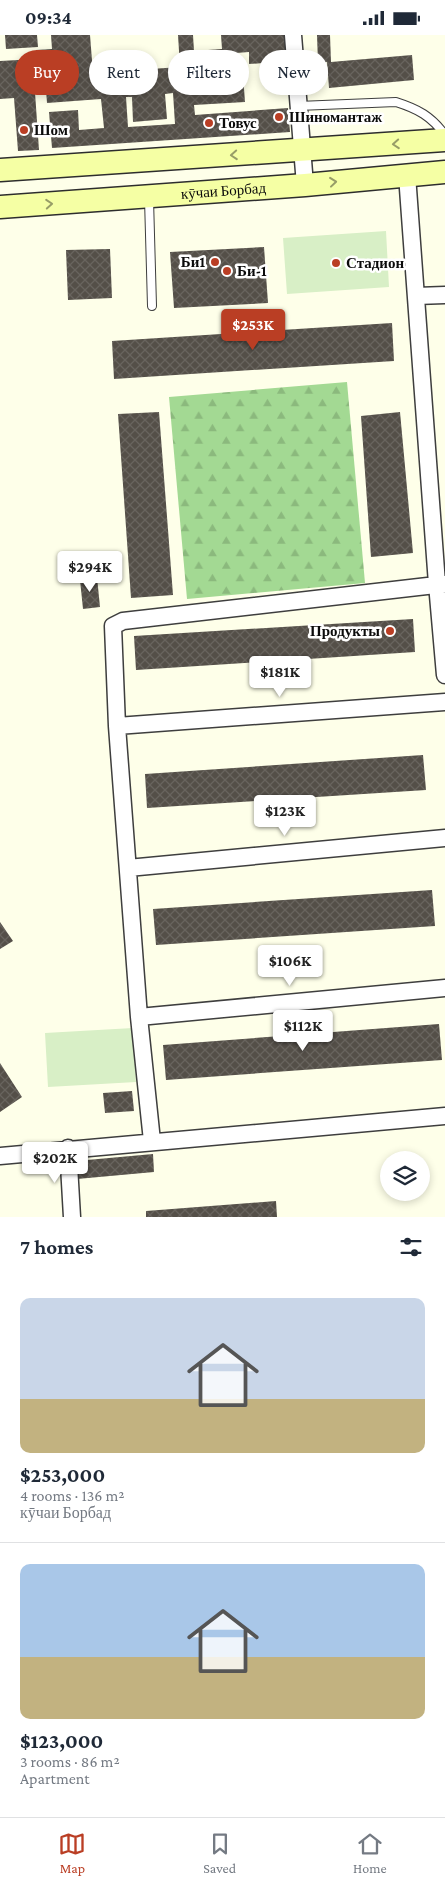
<!DOCTYPE html>
<meta charset="utf-8">
<style>
:root{--surface:#fff;--page:#f6f6f7;--text:#1f2937;--muted:#747a83;--line:#e0e1e3;--accent:#ba3e24}
body{margin:0;font-family:"Crimson Pro",serif;background:var(--page);color:var(--text);height:100vh;display:flex;flex-direction:column;font-size:19px;white-space:nowrap}
*{box-sizing:border-box;margin:0}
p{font-size:16px;color:var(--muted)}
.icon{flex:none;width:28px;height:28px;fill:none;stroke:currentColor;stroke-width:2;stroke-linecap:round;stroke-linejoin:round}
.map{position:relative;height:1182px;overflow:hidden}
.panel{display:flex;flex-direction:column;background:var(--surface);flex:1}
.panel>*{flex:none}
.banner{position:absolute;left:15px;top:15px;width:415px;height:45px;display:flex;gap:10px}
.controls{position:absolute;left:380px;top:1116px;display:grid;gap:10px}
.controls a{display:grid;place-items:center;width:50px;height:50px;border-radius:50%;background:var(--surface);box-shadow:0 2px 8px #0003;font-size:25px}
.price{position:absolute;translate:-50% -42px;padding:0 11px;border-radius:5px;background:#fff;color:#222;font-size:16px;line-height:32px;filter:drop-shadow(0 1px 2px #0008)}
.price::after{content:'';position:absolute;left:50%;top:30px;width:15px;height:11px;margin-left:-8px;background:inherit;clip-path:polygon(0 0,100% 0,50% 100%)}
.price.on{background:var(--accent);color:#fff}
ul{padding:0;list-style:none}
li{display:grid;align-content:center;gap:10px;height:265px;padding:0 20px}
li+li{border-top:1px solid var(--line)}
li span{display:grid;place-items:center;height:155px;border-radius:10px;color:#555}
li>.icon{margin-inline-start:auto}
span .icon{width:90px;height:90px;fill:#fffc;stroke-width:1}
li b{font-size:21px}
h2{display:flex;justify-content:space-between;align-items:center;height:60px;padding:0 20px;font-size:21px}
.pill{padding:0 18px;border-radius:22px;background:var(--surface);box-shadow:0 2px 8px #0003;font-size:18px;line-height:45px}
.pill.on{background:var(--accent);color:#fff}
.status{display:flex;justify-content:space-between;align-items:center;height:35px;padding:0 25px;background:var(--surface);direction:ltr}
.status svg{height:14px;fill:currentColor}
.dock{display:flex;justify-content:space-around;align-items:center;height:70px;border-top:1px solid var(--line);background:var(--surface);font-size:14px;color:var(--muted)}
.dock a{display:grid;justify-items:center;gap:2px}
.dock .on{color:var(--accent)}
.map>svg:first-child{display:block}
</style>
<div class="status"><b>09:34</b><svg viewBox="0 0 49 12"><path d="M0 12V9h3v3zM5 12V6h3v6zM10 12V3h3v9zM15 12V0h3v12zM26 1h20v11H26zM47 4h2v5h-2z"/></svg></div>
<div class="map">
<svg width="445" height="1182" viewBox="0 0 445 1182">
<defs>
<pattern id="forest-firs" width="22" height="20" patternUnits="userSpaceOnUse" patternTransform="scale(1.25)"><rect width="22" height="20" fill="#a3d993"/><path d="M5 1l3.5 6h-7zM16 11l3.5 6h-7z" fill="#8bb97d"/></pattern>
<pattern id="building-cross-hatch" width="8" height="8" patternUnits="userSpaceOnUse" patternTransform="scale(1.25)"><rect width="8" height="8" fill="#544f48"/><path d="M0 0l8 8M0 8l8-8" fill="none" stroke="#68645e"/></pattern>
</defs>
<rect width="100%" height="100%" fill="#feffe9"/>
<path fill="url(#forest-firs)" d="M347,347L365,548L187,564L169,362Z"/>
<path fill="#d8efc6" d="M386,196L389,252L287,259L283,203Z
M133,993L136,1047L48,1052L45,998Z"/>
<path fill="url(#building-cross-hatch)" fill-rule="evenodd" d="M5,0H37L38,12L6,14Z
M51,0H90L93,38L180,32L178,0H193L194,16L222,14L221,0H289L291,26L249,29V17L223,19V29L242,27L245,67L194,70L195,80L288,73L290,97L52,113L49,77L78,75L79,95L104,93L101,64L47,68L45,42L34,43L39,115L18,116L14,63L0,64V26L37,24L36,15L52,14ZM173,58L175,89L128,92L126,62H132L133,87L167,84L165,59Z
M317,0H330L331,27L412,20L414,45L329,53L327,27L318,28Z
M264,212L268,268L174,273L170,217Z
M110,214L112,263L68,265L66,215Z
M392,288L394,326L114,344L112,306Z
M159,377L173,560L131,563L118,379Z
M400,377L413,518L371,522L361,381Z
M97,542L100,572L83,574L80,545Z
M413,584L415,617L136,635L134,601Z
M423,720L426,755L147,773L145,739Z
M432,855L435,891L156,910L153,874Z
M0,887L13,906L0,914Z
M439,989L442,1025L166,1045L163,1010Z
M0,1028L22,1062L0,1077Z
M132,1056L134,1076L105,1078L103,1058Z
M153,1119L154,1137L77,1144L76,1126Z
M276,1166L277,1182H146V1176Z"/>
<g fill="none" stroke-linecap="round" stroke-linejoin="round">
<g stroke="#3e3e3e" stroke-width="10">
<path id="lane" d="M298,71L396,67C418,74 431,81 445,100
M149,164L152,271"/>
</g>
<g stroke="#3e3e3e" stroke-width="19">
<path id="street" d="M293,0L305,150
M407,140L437,549L445,640
M416,261L445,260
M117,691L445,667
M128,833L445,803
M139,982L445,953
M152,1106L139,982L117,691L113,591L123,586L445,549
M68,1113L72,1182
M0,1121L445,1081"/>
</g>
<g stroke="#2d2d2d" stroke-width="25">
<g id="secondary">
<path d="M0,135L445,105"/>
<path id="s1" d="M0,172L305,150L445,137"/>
</g>
</g>
<use href="#lane" stroke="#fff" stroke-width="8"/>
<use href="#street" stroke="#fff" stroke-width="16"/>
<use href="#secondary" stroke="#f5ffa4" stroke-width="22"/>
</g>
<defs><path id="oneway-chevron" d="M-2-3.5L2.5 0L-2 3.5" fill="none" stroke-width="1.6" stroke-linecap="round" stroke-linejoin="round" transform="scale(1.25)"/></defs>
<g stroke="#979d67">
<use href="#oneway-chevron" transform="translate(396 109) rotate(176)"/>
<use href="#oneway-chevron" transform="translate(234 120) rotate(176)"/>
<use href="#oneway-chevron" transform="translate(333 147) rotate(-6)"/>
<use href="#oneway-chevron" transform="translate(49 169) rotate(-4)"/>
</g>
<g fill="#ba3e24" stroke="#fff" stroke-width="2">
<circle cx="279" cy="82" r="5"/>
<circle cx="209" cy="88" r="5"/>
<circle cx="24" cy="95" r="5"/>
<circle cx="215" cy="227" r="5"/>
<circle cx="336" cy="228" r="5"/>
<circle cx="227" cy="236" r="5"/>
<circle cx="390" cy="596" r="5"/>
</g>
<g text-anchor="middle" stroke-width="5" stroke-linejoin="round" paint-order="stroke">
<g font-size="15" font-weight="bold" fill="#0b0b0b" stroke="#fff" text-anchor="start">
<text x="289" y="87">Шиномантаж</text>
<text x="219" y="93">Товус</text>
<text x="34" y="100">Шом</text>
<text x="205" y="232" text-anchor="end">Би1</text>
<text x="346" y="233">Стадион</text>
<text x="237" y="241">Би-1</text>
<text x="380" y="601" text-anchor="end">Продукты</text>
</g>
<g font-size="15" fill="#0b0b0b" stroke="#fff">
<text dy="5" stroke="none"><textPath href="#s1" startOffset="224">кӯчаи Борбад</textPath></text>
</g>
</g>
</svg>
<div class="controls">
<a><svg class="icon" aria-label="layers" viewBox="0 0 24 24"><path d="M12 4l9 5-9 5-9-5zM3 14l9 5 9-5"/></svg></a>
</div>
<b class="price on" style="left:253px;top:316px">$253K</b>
<b class="price" style="left:90px;top:558px">$294K</b>
<b class="price" style="left:280px;top:663px">$181K</b>
<b class="price" style="left:285px;top:802px">$123K</b>
<b class="price" style="left:290px;top:952px">$106K</b>
<b class="price" style="left:303px;top:1017px">$112K</b>
<b class="price" style="left:55px;top:1149px">$202K</b>
<div class="banner">
<a class="pill on">Buy</a>
<a class="pill">Rent</a>
<a class="pill">Filters</a>
<a class="pill">New</a>
</div>
</div>
<section class="panel">
<h2>7 homes<svg class="icon" aria-label="filters" viewBox="0 0 24 24"><path d="M4 7h16M4 17h16"/><circle cx="9" cy="7" r="2"/><circle cx="15" cy="17" r="2"/></svg></h2>
<ul>
<li><span style="background:linear-gradient(#c9d6e8 65%,#c2b280 0)"><svg class="icon" aria-label="home" viewBox="0 0 24 24"><path d="M3 11l9-7 9 7M6 9v11h12V9"/></svg></span><div><b>$253,000</b><p>4 rooms · 136 m²</p><p>кӯчаи Борбад</p></div></li>
<li><span style="background:linear-gradient(#a9c7e8 60%,#c2b280 0)"><svg class="icon" aria-label="home" viewBox="0 0 24 24"><path d="M3 11l9-7 9 7M6 9v11h12V9"/></svg></span><div><b>$123,000</b><p>3 rooms · 86 m²</p><p>Apartment</p></div></li>
</ul>
</section>
<nav class="dock">
<a class="on"><svg class="icon" aria-label="map" viewBox="0 0 24 24"><path d="M3 6l6-2 6 2 6-2v14l-6 2-6-2-6 2zM9 4v14M15 6v14"/></svg>Map</a>
<a><svg class="icon" aria-label="saved" viewBox="0 0 24 24"><path d="M7 4h10v16l-5-4-5 4z"/></svg>Saved</a>
<a><svg class="icon" aria-label="home" viewBox="0 0 24 24"><path d="M3 11l9-7 9 7M6 9v11h12V9"/></svg>Home</a>
</nav>
